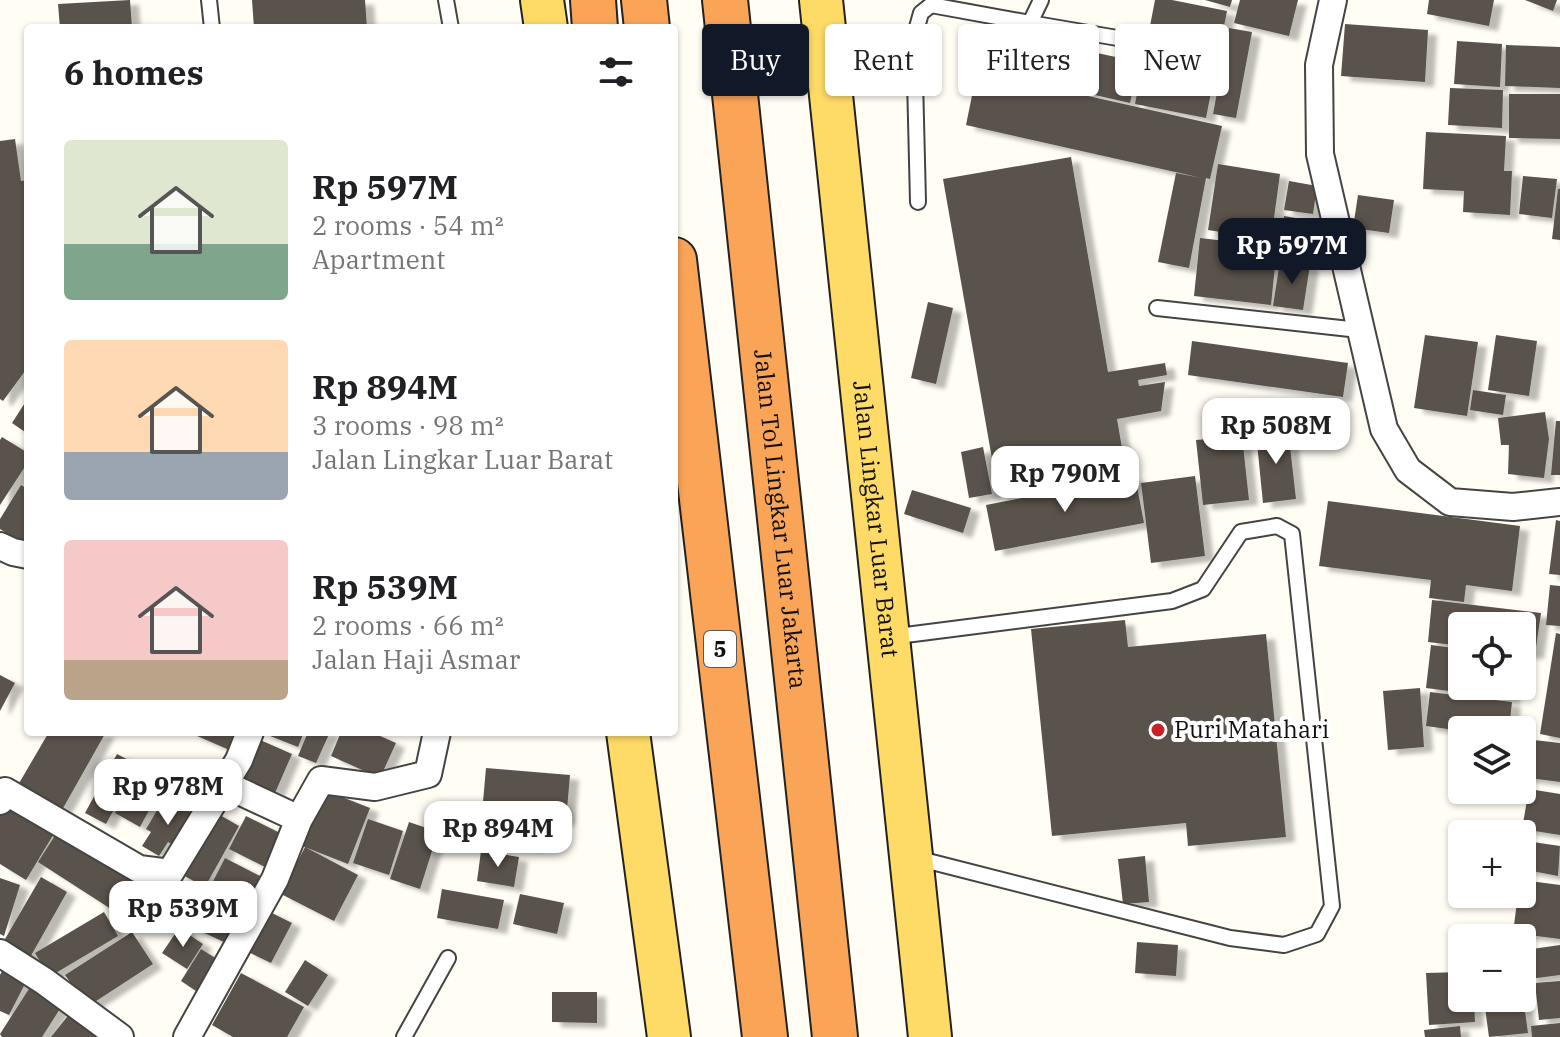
<!DOCTYPE html>
<meta charset="utf-8">
<style>
:root{--surface:#fff;--page:#f2f2f2;--text:#202124;--muted:#757577;--accent:#111827}
body{margin:0;font-family:"IBM Plex Serif",serif;background:var(--page);color:var(--text);height:100vh;display:flex;flex-direction:column;font-size:30px;white-space:nowrap}
*{box-sizing:border-box;margin:0}
p{font-size:26px;color:var(--muted)}
.icon{flex:none;width:44px;height:44px;fill:none;stroke:currentColor;stroke-width:2;stroke-linecap:round;stroke-linejoin:round}
.map{position:relative;flex:1;overflow:hidden}
.sheet{position:absolute;left:24px;top:24px;width:654px;height:712px;display:flex;flex-direction:column;background:var(--surface);border-radius:8px;box-shadow:0 2px 6px #0004}
.sheet>*{flex:none}
.top-card{position:absolute;left:702px;top:24px;width:738px;height:72px;display:flex;gap:16px}
.controls{position:absolute;left:1448px;top:612px;display:grid;gap:16px}
.controls a{display:grid;place-items:center;width:88px;height:88px;border-radius:8px;background:var(--surface);box-shadow:0 2px 6px #0004;font-size:40px}
.price{position:absolute;translate:-50% -68px;padding:0 18px;border-radius:16px;background:#fff;color:#222;font-size:26px;line-height:52px;filter:drop-shadow(0 2px 4px #0008)}
.price::after{content:'';position:absolute;left:50%;top:48px;width:24px;height:18px;margin-left:-12px;background:inherit;clip-path:polygon(0 0,100% 0,50% 100%)}
.price.selected{background:var(--accent);color:#fff}
ul{padding:0;list-style:none}
li{display:flex;align-items:center;gap:24px;height:200px;padding:0 40px}
li span{display:grid;place-items:center;flex:none;width:224px;height:160px;border-radius:8px;color:#555}
li>.icon{margin-inline-start:auto}
span .icon{width:96px;height:96px;fill:#fffc;stroke-width:1}
li b{font-size:34px}
h2{display:flex;justify-content:space-between;align-items:center;height:96px;padding:0 40px;font-size:34px}
.tag{padding:0 28px;border-radius:8px;background:var(--surface);box-shadow:0 2px 6px #0004;font-size:28px;line-height:72px}
.tag.selected{background:var(--accent);color:#fff}
.map>svg:first-child{display:block}
</style>
<div class="map">
<svg width="1560" height="1037" viewBox="0 0 1560 1037">
<defs>
<filter id="shadow"><feDropShadow dx="9" dy="5" stdDeviation="2" flood-color="#0004"/></filter>
</defs>
<rect width="100%" height="100%" fill="#fffdf4"/>
<path fill="#5a524c" filter="url(#shadow)" d="M130,0L132,28H60L58,4Z
M252,0H365L367,28H254Z
M1155,0H1172L1227,11L1206,118L1135,104Z
M1205,0H1232L1230,7Z
M1240,0H1298L1289,36L1234,23Z
M1429,0H1494L1489,26L1427,14Z
M1525,0H1557L1553,11Z
M1345,24L1428,30L1425,82L1341,76Z
M1229,28L1252,32L1236,118L1213,114Z
M1457,41L1502,44L1500,87L1454,84Z
M1506,45L1560,47V88L1505,86Z
M1069,47L1139,62L1130,103L1060,87Z
M977,71L1222,126L1210,179L1206,178L1189,268L1158,262L1176,173L1202,178L966,125Z
M1450,88L1503,90L1502,128L1448,125Z
M1509,94H1560V139L1509,138Z
M1426,132L1506,136L1504,171H1512L1510,215L1463,212L1464,191L1423,189Z
M15,139L21,181L28,180V367L3,401L0,399V141Z
M1071,157L1108,372L1165,363L1167,375L1138,380L1139,386L1165,382L1161,411L1117,419L1126,471L998,493L943,179Z
M1218,164L1280,174L1271,240L1208,230Z
M1523,176L1557,179L1552,218L1519,214Z
M1289,181L1317,186L1313,214L1284,210Z
M1558,189H1560V240L1552,239Z
M1358,195L1394,200L1389,233L1353,228Z
M1284,216L1313,221L1307,260L1277,256Z
M1200,238L1277,247L1271,305L1194,296Z
M1280,261L1310,265L1303,310L1273,306Z
M928,302L953,308L936,384L911,378Z
M1425,335L1478,342L1467,416L1414,408Z
M1496,335L1537,341L1529,396L1488,390Z
M1192,341L1348,363L1343,397L1188,375Z
M1473,390L1506,395L1503,415L1470,410Z
M28,398V434L12,423Z
M1545,412L1549,439L1544,478L1508,474L1509,445H1501L1498,418Z
M1556,421H1560V475H1551Z
M1288,429L1296,499L1263,503L1256,433Z
M1242,436L1249,500L1203,505L1196,440Z
M2,437L28,453V462L0,505V440Z
M983,447L992,494L969,498L961,452Z
M1135,476L1144,523L995,551L986,505Z
M1195,476L1205,556L1151,563L1141,483Z
M21,485L28,489V547L0,529V519Z
M912,490L971,508L963,533L904,514Z
M1328,501L1520,526L1512,591L1466,585L1464,602L1429,598L1431,580L1319,566Z
M1556,520L1560,521V575L1549,574Z
M1550,585L1560,586V626L1546,625Z
M1432,600L1541,613L1535,654L1522,653V626H1462V646L1428,642Z
M1125,620L1128,647L1266,634L1286,837L1188,846L1186,823L1052,836L1031,629Z
M1556,633L1560,634V738L1540,734Z
M1431,645L1462,649V686H1512L1511,699L1426,688Z
M0,675L15,683L0,711Z
M1420,688L1424,747L1388,750L1383,691Z
M1430,692L1512,702L1509,730L1462,731L1426,726Z
M49,732H106L62,810L18,785Z
M188,732H243L234,752Z
M260,732H304L298,747Z
M308,732H330L316,763L298,756Z
M341,732H371L396,743L380,778L331,756Z
M258,739L292,754L275,793L241,778Z
M1525,739L1560,743V782L1522,777Z
M117,754L138,765L106,824L85,813Z
M486,768L570,775L566,821L482,813Z
M139,770L164,783L140,827L115,813Z
M319,788L370,808L348,864L297,844Z
M1529,789L1560,794V835L1522,829Z
M165,797L197,816L178,848L168,842L159,856L142,846L151,832L146,829Z
M5,801L55,832L26,880L0,864V809Z
M211,810L239,826L205,887L177,872Z
M246,816L288,837L271,870L229,849Z
M368,819L403,831L389,875L353,863Z
M492,820L536,826L533,847L489,841Z
M409,822L438,832L420,889L390,879Z
M61,826L134,874L111,909L38,862Z
M1526,841L1560,846L1558,876L1522,869Z
M305,847L358,875L334,921L281,894Z
M481,851L519,857L514,887L477,881Z
M1145,856L1149,902L1123,904L1118,859Z
M225,858L262,877L228,944L190,926Z
M41,877L67,892L28,961L1,946Z
M0,878L20,885L4,936L0,934Z
M1522,880L1560,885V939L1513,933L1518,894H1522Z
M442,889L504,900L498,929L437,918Z
M520,894L564,903L557,934L513,924Z
M266,910L292,923L271,963L246,951Z
M104,912L118,936L49,977L35,953Z
M179,928L203,944L187,969L162,953Z
M132,932L153,964L87,1007L65,975Z
M1137,942L1178,945L1176,976L1135,973Z
M1560,945V975L1529,979L1525,950Z
M201,949L217,959L196,991L181,981Z
M305,960L328,975L308,1006L285,992Z
M6,963L30,974L9,1015L0,1011V975Z
M1462,972V998H1474L1475,1022L1429,1025L1426,973Z
M241,973L304,1007L287,1037H233L212,1025Z
M34,981L65,1001L42,1037H2L0,1034Z
M1560,981V1018L1539,1020L1535,983Z
M552,992H597V1023L552,1022Z
M1524,1004L1528,1033L1489,1037L1485,1008Z
M71,1012L103,1037H51Z
M1560,1023V1037H1532L1531,1026Z
M1460,1026L1461,1037H1425L1424,1030Z"/>
<g fill="none" stroke-linecap="round" stroke-linejoin="round">
<g stroke="#444" stroke-width="18">
<path id="lane" d="M209,0L212,28
M446,0L451,28
M1030,23L1135,41
M918,202L914,38L921,13L931,5L1030,23L1041,0
M1157,308L1359,330
M890,637L1172,601L1203,589L1241,532L1277,526L1292,534L1332,906L1317,934L1284,945L1230,938L916,858
M404,1037L448,958"/>
</g>
<g stroke="#444" stroke-width="30">
<path id="street" d="M1333,0L1319,65L1320,154L1384,429L1408,470L1450,502L1513,507L1560,502
M0,546L13,552L28,555
M224,784L299,819
M0,801L5,791L139,869L170,873L239,760L250,732
M0,953L44,981L120,1037
M187,1037L275,879L299,819L321,780L375,787L428,774L437,732"/>
</g>
<g stroke="#222" stroke-width="46">
<g id="primary">
<path d="M542,0L546,28"/>
<path id="s1" d="M821,0L930,1037"/>
<path d="M628,732L669,1037"/>
</g>
</g>
<g stroke="#222" stroke-width="48">
<g id="highway">
<path d="M593,0L595,28"/>
<path d="M644,0L647,28"/>
<path id="s2" d="M725,0L835,1037"/>
<path d="M674,260L765,1037"/>
</g>
</g>
<use href="#lane" stroke="#fff" stroke-width="14"/>
<use href="#street" stroke="#fff" stroke-width="26"/>
<use href="#primary" stroke="#fedb66" stroke-width="42"/>
<use href="#highway" stroke="#faa458" stroke-width="44"/>
</g>
<circle fill="#c92126" stroke="#fff" stroke-width="3" cx="1158" cy="730" r="8"/>
<g text-anchor="middle" stroke-width="8" stroke-linejoin="round" paint-order="stroke">
<rect fill="#fff" stroke="#585858" stroke-width="2" x="704" y="631" width="32" height="36" rx="6"/>
<g font-size="22" font-weight="bold" fill="#111">
<text x="720" y="657">5</text>
</g>
<g font-size="24" fill="#111" stroke="#fff">
<text dy="8" stroke="none"><textPath href="#s2" startOffset="522">Jalan Tol Lingkar Luar Jakarta</textPath></text>
<text dy="8" stroke="none"><textPath href="#s1" startOffset="522">Jalan Lingkar Luar Barat</textPath></text>
</g>
<g font-size="24" fill="#111" stroke="#fff" text-anchor="start">
<text x="1174" y="738">Puri Matahari</text>
</g>
</g>
</svg>
<div class="controls">
<a><svg class="icon" aria-label="locate" viewBox="0 0 24 24"><circle cx="12" cy="12" r="6"/><path d="M12 2v4M12 18v4M2 12h4M18 12h4"/></svg></a>
<a><svg class="icon" aria-label="layers" viewBox="0 0 24 24"><path d="M12 4l9 5-9 5-9-5zM3 14l9 5 9-5"/></svg></a>
<a>+</a>
<a>−</a>
</div>
<b class="price selected" style="left:1292px;top:286px">Rp 597M</b>
<b class="price" style="left:1276px;top:466px">Rp 508M</b>
<b class="price" style="left:1065px;top:514px">Rp 790M</b>
<b class="price" style="left:168px;top:827px">Rp 978M</b>
<b class="price" style="left:498px;top:869px">Rp 894M</b>
<b class="price" style="left:183px;top:949px">Rp 539M</b>
<div class="top-card">
<a class="tag selected">Buy</a>
<a class="tag">Rent</a>
<a class="tag">Filters</a>
<a class="tag">New</a>
</div>
<section class="sheet">
<h2>6 homes<svg class="icon" aria-label="filters" viewBox="0 0 24 24"><path d="M4 7h16M4 17h16"/><circle cx="9" cy="7" r="2"/><circle cx="15" cy="17" r="2"/></svg></h2>
<ul>
<li><span style="background:linear-gradient(#dfe7d0 65%,#7fa58c 0)"><svg class="icon" aria-label="home" viewBox="0 0 24 24"><path d="M3 11l9-7 9 7M6 9v11h12V9"/></svg></span><div><b>Rp 597M</b><p>2 rooms · 54 m²</p><p>Apartment</p></div></li>
<li><span style="background:linear-gradient(#ffd9b3 70%,#9aa5b1 0)"><svg class="icon" aria-label="home" viewBox="0 0 24 24"><path d="M3 11l9-7 9 7M6 9v11h12V9"/></svg></span><div><b>Rp 894M</b><p>3 rooms · 98 m²</p><p>Jalan Lingkar Luar Barat</p></div></li>
<li><span style="background:linear-gradient(#f6c9c9 75%,#b9a48a 0)"><svg class="icon" aria-label="home" viewBox="0 0 24 24"><path d="M3 11l9-7 9 7M6 9v11h12V9"/></svg></span><div><b>Rp 539M</b><p>2 rooms · 66 m²</p><p>Jalan Haji Asmar</p></div></li>
</ul>
</section>
</div>
